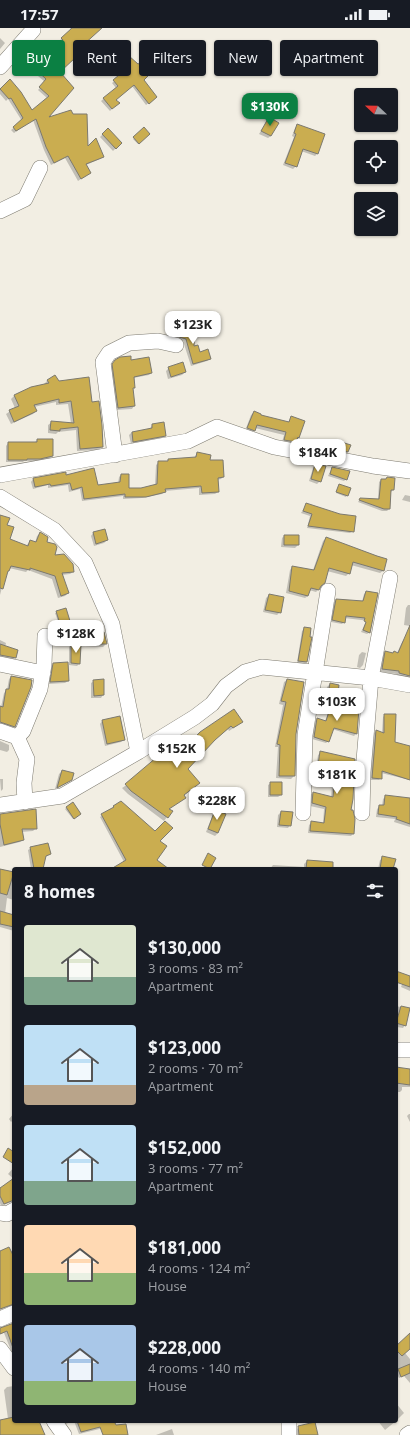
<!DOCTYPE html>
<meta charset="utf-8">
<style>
:root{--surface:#171b24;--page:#20242c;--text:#f1f3f6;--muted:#9ea1a6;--accent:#0b8043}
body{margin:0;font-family:"Open Sans",sans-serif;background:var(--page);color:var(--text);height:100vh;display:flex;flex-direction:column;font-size:15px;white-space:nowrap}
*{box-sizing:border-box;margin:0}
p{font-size:13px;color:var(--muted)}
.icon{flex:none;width:22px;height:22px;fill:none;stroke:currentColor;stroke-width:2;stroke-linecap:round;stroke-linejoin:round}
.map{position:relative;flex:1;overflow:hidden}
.side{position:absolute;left:12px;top:839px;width:386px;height:556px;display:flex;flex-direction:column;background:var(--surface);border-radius:4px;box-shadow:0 1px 3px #0004}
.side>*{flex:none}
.banner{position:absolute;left:12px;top:12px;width:386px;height:36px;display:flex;gap:8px}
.needle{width:26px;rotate:292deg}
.controls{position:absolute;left:354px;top:60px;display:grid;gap:8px}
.controls a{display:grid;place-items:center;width:44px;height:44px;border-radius:4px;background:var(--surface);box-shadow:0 1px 3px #0004;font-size:20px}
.price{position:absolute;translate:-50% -34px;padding:0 9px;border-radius:8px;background:#fff;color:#222;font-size:13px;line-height:26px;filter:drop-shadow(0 1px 2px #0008)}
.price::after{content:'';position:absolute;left:50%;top:24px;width:12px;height:9px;margin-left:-6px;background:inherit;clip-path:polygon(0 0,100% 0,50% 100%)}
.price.current{background:var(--accent);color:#fff}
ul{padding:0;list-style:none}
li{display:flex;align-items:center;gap:12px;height:100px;padding:0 12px}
li span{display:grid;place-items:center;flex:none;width:112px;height:80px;border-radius:4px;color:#555}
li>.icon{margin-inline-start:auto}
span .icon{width:48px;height:48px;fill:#fffc;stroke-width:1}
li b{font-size:17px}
h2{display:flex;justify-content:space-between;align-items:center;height:48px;padding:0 12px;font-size:17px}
.pill{padding:0 14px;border-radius:4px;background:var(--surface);box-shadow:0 1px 3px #0004;font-size:14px;line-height:36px}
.pill.current{background:var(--accent);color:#fff}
.status{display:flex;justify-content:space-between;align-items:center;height:28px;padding:0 20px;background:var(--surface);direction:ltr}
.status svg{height:11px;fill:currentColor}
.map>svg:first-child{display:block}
</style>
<div class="status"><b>17:57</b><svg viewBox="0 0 49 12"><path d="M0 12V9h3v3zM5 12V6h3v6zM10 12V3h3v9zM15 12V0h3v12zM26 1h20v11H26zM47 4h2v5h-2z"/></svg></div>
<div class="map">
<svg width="410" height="1407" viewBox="0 0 410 1407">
<rect width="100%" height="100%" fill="#f2eee3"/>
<path fill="#0003" d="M70,0H88L80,18L99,37L88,48L72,32L59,44L46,91L87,120L103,129L100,131L86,137L90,145L78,153L65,130L51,137L44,122L33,92L14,105L11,102L22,93L8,71L6,73L0,66V61L9,53L32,84L47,70L38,62L45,54L31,42L26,45L22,39L24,36L41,34L61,15L59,13L71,2Z
M0,10L5,15L0,21Z
M119,20L143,52L154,71L146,77L132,58L115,72L118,75L110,83L101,73L116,60L112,55L124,45L109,32Z
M269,90L271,108L268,110L259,106Z
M298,97L318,125L315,128L301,123L296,138L293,141L283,137L294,109L292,108L295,100Z
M108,101L121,115L113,123L100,109Z
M144,101L148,106L138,116L133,111Z
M180,298L192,320L210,331L207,333L191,338L183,313L177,311L178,301Z
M130,333L151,345L149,347L133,350L134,359L132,361L134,378L132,381L116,382L110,340L113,336Z
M169,340L185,344L182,347L168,351L166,343Z
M55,348L58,354L91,375L102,419L98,422L77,423L76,402L58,404L56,406L48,405V397L52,394L71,395L68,376L56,377V374L34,379L36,383L33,386L11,396L6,386L15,380L11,371L14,368L45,357L44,356L47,353Z
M254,384L260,388L288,395L291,389L298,409L293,416L282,414L284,407L255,400L252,405L245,403L251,387Z
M152,397L165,407L162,410L131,416L129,407L132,404L150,401Z
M37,412L52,428L49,431L36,433H24L23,434H6V418L8,415H34Z
M341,415L347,424L346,425L338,423Z
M197,425L209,434L223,449L221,451L217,452L218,464L215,466L199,467V460L165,463L162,466L142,470L123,471V468L82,473L80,461L69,464L68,457L48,460V457L33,461L31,454L33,451L66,448L97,458L118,456L119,449L121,447L128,462L141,461L155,457L156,437L159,434H166L168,432L194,430Z
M315,437L320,453L317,456L309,453L313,440Z
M332,440L346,451L344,453L328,448Z
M381,452L393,462L391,464L389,481L387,483H382L358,474L360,471L378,472L379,454Z
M339,457L350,461L346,469L336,465Z
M405,467L410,468V474L402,472Z
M307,476L353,503L350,505L307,500L310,488L301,485Z
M0,489L6,497L9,512L26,518L30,513L35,515L37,508L40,505L54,528L73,544L70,546L62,547L68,565L65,568L58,570L52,551L28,542L26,544L9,540L6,544L0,567Z
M104,502L107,512L104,515L94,518L91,508L93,505Z
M284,508L298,517L295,520L281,519L282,510Z
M326,510L386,531L383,543L380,545L351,537L349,545L346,548L327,543L318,562L316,564L309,562L308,568L305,570L286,565L290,542L292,539L313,542L323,513Z
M366,564L370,593L344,590V594L342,596L331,594L334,574L336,572L362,574L364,566Z
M269,567L280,584L277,587L263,584L266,570Z
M408,577H410V598L404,597L406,580Z
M65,581L67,594L59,596L55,585Z
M366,594L370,604L367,606L361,604Z
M305,600L309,609L310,610L307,634L304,636L297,635L302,603Z
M88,604L106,616L103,619L85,618V607Z
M404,611L410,614V651L396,648L397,646L380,644L383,627L386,624L393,626L397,625L402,614Z
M0,612L6,615L5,619L15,630L12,632L0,630Z
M71,617L79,636L77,638L69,637V619Z
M362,624L366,625L363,637L360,640L357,639L359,627Z
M54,636L68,653L65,655L48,656L51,639Z
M11,649L14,697L12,700L0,697V679H1L4,665L7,662L9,651Z
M287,652L295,705L294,748L291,751L276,750L278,719H275L283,677L279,676L284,654Z
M94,653L103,667L101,670H91V655Z
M330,656L336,673L334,675L356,706L354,708L332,701L328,713L326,715L312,711L315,693L317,691L325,693L332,675L325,674L327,659Z
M234,682L238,697L229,703L228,701L211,715L186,741L195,758L168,781L167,789L164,793L128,766L122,760L160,735L177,730Z
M385,687L394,714L410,730V752L381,745V750L379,752H370L374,705L376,703L382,705L383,689Z
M102,693L124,711L121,714L105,718L100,696Z
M0,713L9,717V722L7,724L0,722Z
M321,724L352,771L349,783L353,806L351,808L308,805L309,797L312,794L323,796L324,781L310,778V767L313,765L331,769L333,750L315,747L318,727Z
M62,743L71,751L68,754L55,761L59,746Z
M0,751H3V761L1,763Z
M271,755L281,767L278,769H268V757Z
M386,768L410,771V799L394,794L395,791L376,789L377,781L380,778H382L383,771Z
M72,775L80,786L73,791L65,781Z
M114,779L158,813L156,832L167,841H116L124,834L100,789Z
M215,783L224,786L218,805L215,808L206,804L213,786Z
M281,784L290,797L288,800L277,799L278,787Z
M0,787L36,800L33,803L21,804L23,812L20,814L0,819Z
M31,820L50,826L45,829L42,841H31L28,822Z
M383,830L392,841H378L380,832Z
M307,833L325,841H270L273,837L304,839V836Z
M0,841L14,844V872L7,870L5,886L14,888V903L0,899Z
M410,949V963L401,959L404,951Z
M396,978L409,981L405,997L403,1000L397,999L396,1005Z
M396,1041L410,1042V1059H402V1062L400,1064H396Z
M14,1085V1091L11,1094L9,1091Z
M409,1086H410V1094L407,1088Z
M14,1139V1151L8,1146Z
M14,1151V1173L1,1178L0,1175V1161Z
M0,1225L14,1231V1279H7L0,1282Z
M14,1296V1324L12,1325L4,1305L0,1306V1300Z
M410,1313V1320L405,1325L410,1331V1355L404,1348L399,1350L396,1344V1320Z
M14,1358V1393H38L44,1407H45H0V1393L8,1391L4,1362L7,1359Z
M396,1375L404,1385L396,1393Z
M65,1393H73L66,1396Z
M74,1393H113L112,1398L79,1406Z
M378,1393H396L385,1402Z
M299,1399L317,1407H297L296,1402Z
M172,1401L174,1407H156Z"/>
<path fill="#caad50" stroke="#7c796f" d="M72,0H102L82,18L100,37L91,46L75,30L60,44L74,60L49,89L71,82L73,86H87L88,118L96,110L104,129L86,136L91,145L81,151L68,128L54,135L46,119L36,91L16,103L13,99L23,90L11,70L9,71L0,61L10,51L21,64L32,82L49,68L39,59L46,51L34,40L29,44L23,36L36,26L41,33L63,12L61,10Z
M119,19L138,36L140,35L151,45L144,52L157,69L149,76L134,57L116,72L120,75L112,81L103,70L118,58L113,52L125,42L110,29Z
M269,89L279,95L271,108L261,103Z
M297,96L325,106L318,126L303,121L297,139L285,135L296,106L294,105Z
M144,99L150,106L139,116L133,109Z
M108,100L122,115L116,121L102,106Z
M180,297L195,299L194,318L198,317L200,324L208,321L211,331L193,336L186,311L179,309Z
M131,328V332L149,329L152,345L134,349L135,360H133L135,378L118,380L112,336L115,332L120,329Z
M183,334L186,344L171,349L168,339Z
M55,347L59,353L89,349L92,374L99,373L102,397L103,419L80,421L78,399L60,401V403L50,402L51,393L74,395L71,373L59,375V371L34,377L37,383L14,394L9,382L19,378L14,367L31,359L49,355L47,352Z
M254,383L261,386V387L289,394L291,388L305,393L299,410L298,409L296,414L284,412L286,404L257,397L255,403L247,400Z
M164,394L166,408L133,414L132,404L152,400V396Z
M37,411H53V428L40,431H27V432H8V414H37Z
M341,414L351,417L348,424L338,422Z
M197,424L211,427L210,432H223L224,449L218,450L219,464L202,465L201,458L165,461L166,464L146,469H125V466L84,471L82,459L72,462L70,455L51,458L50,456L35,459L33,450L66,444V447L94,440L98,457L120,454L121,446H129V460H141L157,456L158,433H168V431L196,429Z
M315,436L326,438L321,454L311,451Z
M332,439L350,443L347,452L330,446Z
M387,449L395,450L394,462H391L390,481H384L359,472L360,470L379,471L381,451H386Z
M339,456L351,460L348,468L336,464Z
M306,475L340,486L356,488L354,504L308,498L312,486L303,483Z
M0,487L10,490L7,497L14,499L10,511L28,518L30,512L36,514L40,504L48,509L47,514L55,516L57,519L55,527L64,526L73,536L74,544L62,545L69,565L61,568L55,548L30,540V542L11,538L9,543H8L3,561L0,560Z
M105,501L108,512L96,516L93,504Z
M284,507H299V517H284Z
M326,509L377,528L387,531L384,543L353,534L350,546L329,540L325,555L321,558L319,562L311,560L308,568L289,563L292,538L314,542Z
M366,563L378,565L370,605L363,602L366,594L364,593L365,590L346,588L345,595L332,592L336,571L363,573Z
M269,566L284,569L281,585L265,582Z
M66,580L70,593L60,596L56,583Z
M410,597V648L399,645V643L382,641L385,623L393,625L394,623L398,625Z
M304,599L311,600L310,609H312L307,634L298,633Z
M87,603L104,604L107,616H87Z
M0,616L18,622L16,630L0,627Z
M71,616H81L80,636L71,635Z
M68,634L69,653L50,654L53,635Z
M11,648L32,652L31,659L15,699L0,694V678L3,679L6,661H9Z
M104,651V667L94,668L93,652Z
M287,651L304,654L296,706L295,748H279L280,717L277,716L286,674L281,673Z
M330,655L339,657L337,673L327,672Z
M332,674L340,675V680L359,681L357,706L334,700L329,714L314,709L317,690L326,693Z
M234,681L243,694L233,700L231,698L215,712L188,741L200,755L184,767L186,770L169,781L173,783L168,790L131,763L125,756L157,729L160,733L172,723L177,728L200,704Z
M384,686H396L395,714L410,718V752L382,743V751L372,750L376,702L384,705Z
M120,688L125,712L107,716L102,692Z
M320,723L355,731L353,771L351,782H353L355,791L354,806L310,803L311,793L324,795L326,779L312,775L313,764L333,769L335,747L317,745Z
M62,742L74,745L72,752L57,760Z
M270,754H282V767H270Z
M385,767L410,770V796L396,791L397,789L378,786L379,777H384Z
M121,773L155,803L165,793L173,800L160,813L167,818L157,832L169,841H111L126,832L101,786L114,779L113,778Z
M73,774L81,786L74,791L66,779Z
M36,781L37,801H22L24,812L4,817L0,796V786Z
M215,782L226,786L218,805L208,801Z
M281,783L293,784L291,798L279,797Z
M48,815L51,826L46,828L43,841H34L30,819Z
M208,825L216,830L210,841L202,837Z
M382,828L396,831L393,841H380Z
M307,832L333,834V841H306Z
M0,841L14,844L7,867L0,865Z
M0,883L14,887V899L0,896Z
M396,943L410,948V959L396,954Z
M401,978L410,980L406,998L396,995Z
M396,1039L410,1041V1057L396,1055Z
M8,1120L14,1124V1136L3,1129Z
M14,1150V1172L4,1176L0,1168V1160Z
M9,1219L14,1229V1276L0,1281V1223Z
M14,1295V1320H13L7,1303L0,1306V1300Z
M410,1305V1321L402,1328L396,1322V1318Z
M410,1336V1345L401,1349L398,1341Z
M14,1389V1393H39L45,1407H0V1392Z
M77,1393H114L116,1397L126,1396L128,1407H103L100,1399L81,1404Z
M315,1394L318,1407H299L298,1398Z"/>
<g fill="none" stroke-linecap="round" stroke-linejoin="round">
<g stroke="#7e7b71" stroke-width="16">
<path id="minor" d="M0,39L33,2
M0,183L25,171L40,140
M115,427L103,334L109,325L129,315L158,313L176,317
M0,447L188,413L217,399L274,419L373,438L410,443
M0,469L54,502L85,535L112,596L138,724
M0,636L43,645
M0,703L17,709L27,731L24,755L25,774
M17,709L23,703L40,661L44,637L45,608
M0,777L62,768L138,724L195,689L212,676L226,658L245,644L262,639L371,650L410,657
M303,785L305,707L328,563
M362,785L363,744L371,650L390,550
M396,1022H410
M0,1185L7,1186L14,1182
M0,1291L14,1285
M0,1321L14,1340
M54,1393L64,1407
M289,1393V1407
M407,1407L410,1405"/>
</g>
<use href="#minor" stroke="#fff" stroke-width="15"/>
</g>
</svg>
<div class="controls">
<a><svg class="needle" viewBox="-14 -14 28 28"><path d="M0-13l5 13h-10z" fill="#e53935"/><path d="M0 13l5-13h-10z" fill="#9ea1a6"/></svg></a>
<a><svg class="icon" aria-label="locate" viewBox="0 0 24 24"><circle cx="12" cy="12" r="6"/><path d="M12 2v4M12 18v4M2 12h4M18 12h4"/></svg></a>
<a><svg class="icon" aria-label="layers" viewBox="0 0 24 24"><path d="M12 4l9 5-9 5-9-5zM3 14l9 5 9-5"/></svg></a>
</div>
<b class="price current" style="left:270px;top:99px">$130K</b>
<b class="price" style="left:193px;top:317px">$123K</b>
<b class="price" style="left:318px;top:445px">$184K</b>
<b class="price" style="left:76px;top:626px">$128K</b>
<b class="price" style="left:337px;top:694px">$103K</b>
<b class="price" style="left:177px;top:741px">$152K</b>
<b class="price" style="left:337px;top:767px">$181K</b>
<b class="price" style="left:217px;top:793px">$228K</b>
<div class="banner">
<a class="pill current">Buy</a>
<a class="pill">Rent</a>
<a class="pill">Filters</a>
<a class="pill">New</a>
<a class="pill">Apartment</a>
</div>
<section class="side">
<h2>8 homes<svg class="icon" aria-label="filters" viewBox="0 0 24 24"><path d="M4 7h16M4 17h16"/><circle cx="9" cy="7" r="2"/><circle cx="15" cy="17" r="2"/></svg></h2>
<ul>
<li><span style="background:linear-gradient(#dfe7d0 65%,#7fa58c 0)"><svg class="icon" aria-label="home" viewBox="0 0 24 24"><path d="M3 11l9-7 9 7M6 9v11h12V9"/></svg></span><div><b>$130,000</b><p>3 rooms · 83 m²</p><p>Apartment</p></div></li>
<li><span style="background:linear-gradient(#bfe0f5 75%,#b9a48a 0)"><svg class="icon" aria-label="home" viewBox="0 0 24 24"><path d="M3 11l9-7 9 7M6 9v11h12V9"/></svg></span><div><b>$123,000</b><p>2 rooms · 70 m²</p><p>Apartment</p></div></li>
<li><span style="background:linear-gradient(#bfe0f5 70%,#7fa58c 0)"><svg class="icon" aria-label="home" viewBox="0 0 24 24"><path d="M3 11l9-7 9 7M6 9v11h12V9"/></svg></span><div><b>$152,000</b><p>3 rooms · 77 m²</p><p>Apartment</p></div></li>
<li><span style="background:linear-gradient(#ffd9b3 60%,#8fb573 0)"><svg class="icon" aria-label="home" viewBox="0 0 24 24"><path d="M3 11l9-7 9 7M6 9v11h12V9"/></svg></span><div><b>$181,000</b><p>4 rooms · 124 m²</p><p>House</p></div></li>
<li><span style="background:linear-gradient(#a9c7e8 70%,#8fb573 0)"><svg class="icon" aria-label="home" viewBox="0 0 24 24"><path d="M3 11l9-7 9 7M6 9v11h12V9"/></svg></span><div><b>$228,000</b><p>4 rooms · 140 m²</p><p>House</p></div></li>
</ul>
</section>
</div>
